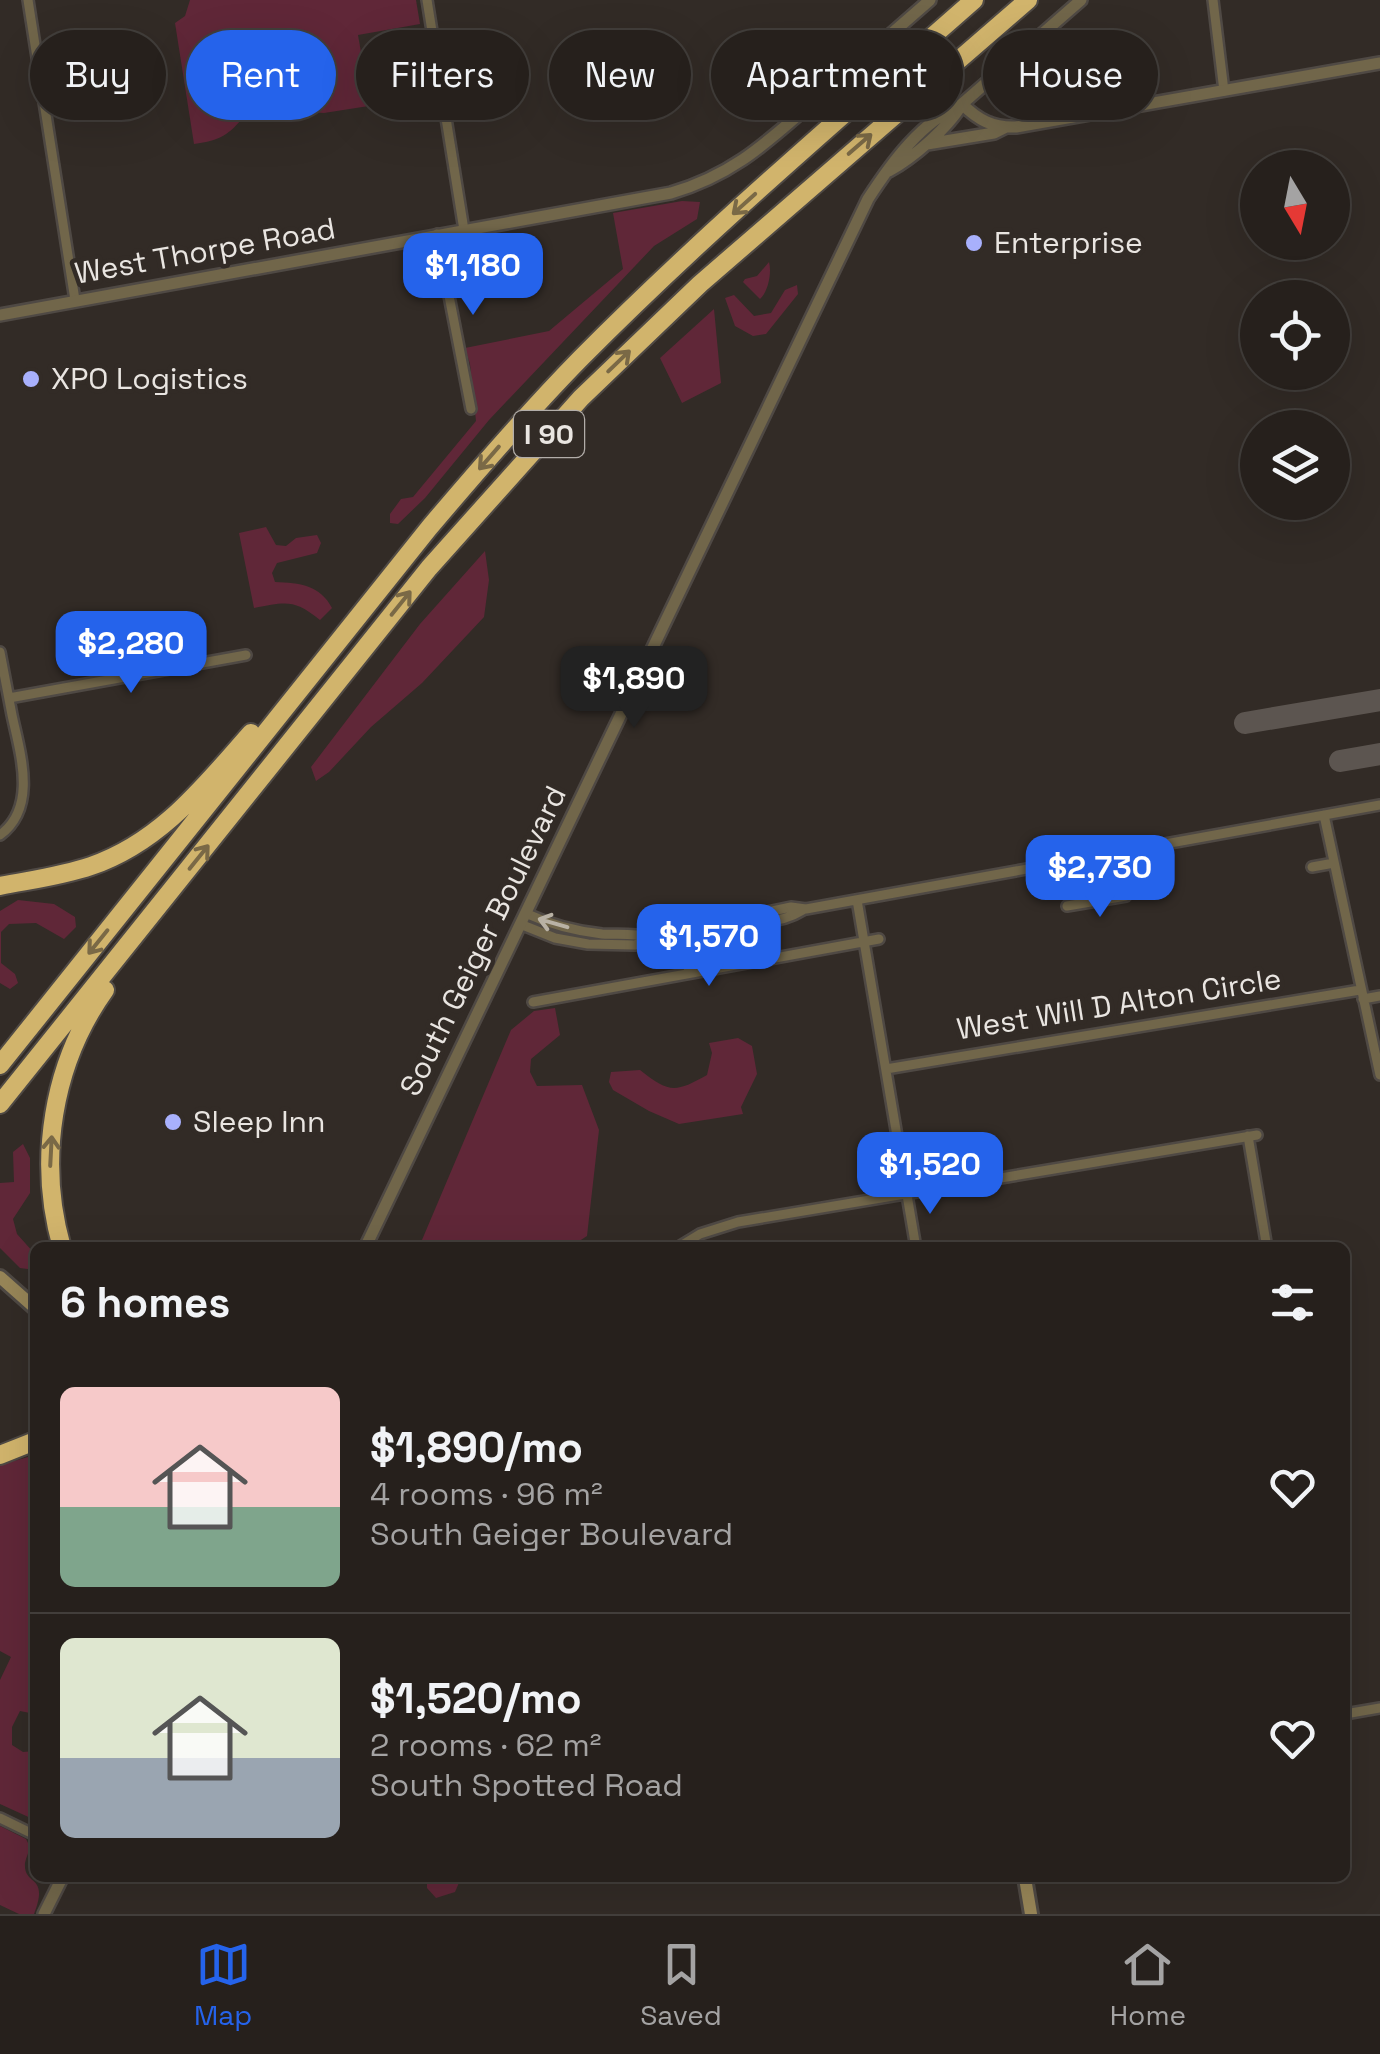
<!DOCTYPE html>
<meta charset="utf-8">
<style>
:root{--surface:#26201c;--page:#2e2825;--text:#f1f3f6;--muted:#a4a3a3;--line:#423e3b;--accent:#2563eb}
body{margin:0;font-family:"Space Grotesk",sans-serif;background:var(--page);color:var(--text);height:100vh;display:flex;flex-direction:column;font-size:38px;white-space:nowrap}
*{box-sizing:border-box;margin:0}
p{font-size:32px;color:var(--muted)}
.icon{flex:none;width:55px;height:55px;fill:none;stroke:currentColor;stroke-width:2;stroke-linecap:round;stroke-linejoin:round}
.map{position:relative;flex:1;overflow:hidden}
.panel{position:absolute;left:30px;top:1242px;width:1320px;height:640px;display:flex;flex-direction:column;background:var(--surface);border-radius:15px;box-shadow:0 10px 40px #0002,0 0 0 2px var(--line)}
.panel>*{flex:none}
.guide{position:absolute;left:30px;top:30px;width:1320px;height:90px;display:flex;gap:20px}
.needle{width:65px;rotate:170deg}
.controls{position:absolute;left:1240px;top:150px;display:grid;gap:20px}
.controls a{display:grid;place-items:center;width:110px;height:110px;border-radius:50%;background:var(--surface);box-shadow:0 10px 40px #0002,0 0 0 2px var(--line);font-size:50px}
.price{position:absolute;translate:-50% -85px;padding:0 22px;border-radius:20px;background:var(--accent);color:#fff;font-size:32px;line-height:65px;filter:drop-shadow(0 2px 5px #0008)}
.price::after{content:'';position:absolute;left:50%;top:60px;width:30px;height:22px;margin-left:-15px;background:inherit;clip-path:polygon(0 0,100% 0,50% 100%)}
.price.selected{background:#222;color:#fff}
ul{padding:0;list-style:none}
li{display:flex;align-items:center;gap:30px;height:250px;padding:0 30px}
li+li{border-top:2px solid var(--line)}
li span{display:grid;place-items:center;flex:none;width:280px;height:200px;border-radius:15px;color:#555}
li>.icon{margin-inline-start:auto}
span .icon{width:120px;height:120px;fill:#fffc;stroke-width:1}
li b{font-size:42px}
h2{display:flex;justify-content:space-between;align-items:center;height:120px;padding:0 30px;font-size:42px}
.pill{padding:0 35px;border-radius:45px;background:var(--surface);box-shadow:0 10px 40px #0002,0 0 0 2px var(--line);font-size:35px;line-height:90px}
.pill.selected{background:var(--accent);color:#fff}
.menu{display:flex;justify-content:space-around;align-items:center;height:140px;border-top:2px solid var(--line);background:var(--surface);font-size:28px;color:var(--muted)}
.menu a{display:grid;justify-items:center;gap:5px}
.menu .selected{color:var(--accent)}
.map>svg:first-child{display:block}
</style>
<div class="map">
<svg width="1380" height="1914" viewBox="0 0 1380 1914">
<rect width="100%" height="100%" fill="#322b26"/>
<path fill="#602738" d="M190,0H416L420,24L358,35L369,98L400,93L388,103L324,113L310,112L296,106L265,75L253,77L245,91L246,114C228,136 221,140 194,144L175,23L185,16Z
M682,201L700,202L697,219L654,246L489,420L425,498L398,524L390,523V514L401,499L413,497L476,421L470,364L465,348L549,331L623,269L613,213Z
M769,262C772,273 768,292 760,299L743,282L745,279L757,276Z
M797,285L798,294L766,334L753,336L735,326L725,298L734,295L754,316L771,313L785,290Z
M714,309L721,383L682,403L660,358Z
M266,527L276,545L286,546L296,538L317,535L321,543L317,553L277,563L272,573L275,582C300,583 320,585 332,608L320,620C294,599 286,602 254,608L239,533Z
M485,551L489,580L484,617L422,683L371,727L329,772L316,781L311,767L420,624Z
M18,900L54,904L75,917L76,927L64,939L36,923L9,924L1,932V963L15,974L18,983L10,989L0,983V911Z
M555,1008L560,1035L531,1059L530,1072L537,1086L582,1085L599,1130L587,1236L570,1247H419L511,1030L534,1011Z
M738,1038L752,1046L757,1074L741,1107L743,1114L679,1124L649,1111L613,1090L609,1082L611,1072L640,1070C669,1093 675,1093 707,1075L712,1053L709,1043Z
M23,1144L30,1158V1193L13,1219L17,1234L34,1253L35,1270L20,1268L0,1248V1183L14,1182L13,1152Z
M35,1455V1714L20,1711L12,1727V1745L23,1752L35,1751V1820L0,1804V1680L11,1657L0,1651V1465Z
M0,1826L26,1839L30,1847C29,1852 26,1857 25,1863C23,1887 50,1873 34,1914H19L0,1905Z
M427,1878H461L455,1892L436,1898L427,1888Z"/>
<g fill="none" stroke-linecap="round" stroke-linejoin="round">
<path stroke="#5c5550" stroke-width="22" d="M1245,723L1380,700
M1340,761L1380,754"/>
<g stroke="#4f4944" stroke-width="14">
<path id="minor" d="M28,0L75,300
M427,0L464,230
M1213,0L1224,91
M437,234L471,409
M0,652C4,673 8,694 12,715C20,753 38,807 0,835
M9,698L246,655
M1324,815L1380,1075
M1097,857L1105,899
M1312,867L1334,863
M857,900L916,1248
M1067,906L1126,896
M525,913C549,924 575,931 602,934C618,935 633,933 649,937
M751,921C770,923 787,920 803,910
M520,924L555,938L588,944L635,945L652,938L748,920L763,913L791,907L806,909L1380,805
M683,933L689,973
M1363,999L1380,996
M533,1002L879,939
M886,1069L1360,990
M1248,1136L1267,1248
M677,1248L700,1234L738,1222L1257,1135
M1345,1714L1380,1708
M0,1818L35,1835"/>
</g>
<g stroke="#4f4944" stroke-width="16">
<path id="tertiary" d="M962,104C978,120 993,128 1016,127L1380,63
M927,144L994,133L1006,127
M889,171C913,158 949,127 962,104
M0,315L671,193C736,174 769,140 819,97C856,65 893,32 930,0
M365,1248L868,199C892,162 921,122 962,104L1081,0
M44,1914L62,1878"/>
</g>
<g stroke="#4f4944" stroke-width="18">
<path id="secondary" d="M0,1277L35,1308
M1025,1878L1031,1914"/>
</g>
<g stroke="#4f4944" stroke-width="22">
<path id="motorway" d="M0,886C30,880 62,876 91,866C161,842 204,786 251,733
M0,1065L429,528C478,470 528,412 581,358C706,232 841,117 974,0
M0,1104L429,568L581,398L700,284L1028,0
M62,1248C37,1161 52,1064 105,990
M0,1455L35,1441"/>
</g>
<use href="#minor" stroke="#71664a" stroke-width="9"/>
<use href="#tertiary" stroke="#71664a" stroke-width="11"/>
<use href="#secondary" stroke="#988658" stroke-width="12"/>
<use href="#motorway" stroke="#d1b46c" stroke-width="18"/>
</g>
<defs><path id="oneway-shaft" d="M-6 0H5M1.5-3L5.5 0L1.5 3" fill="none" stroke-width="1.6" stroke-linecap="round" stroke-linejoin="round" transform="scale(2.5)"/></defs>
<g stroke="#7a6946">
<use href="#oneway-shaft" transform="translate(860 144) rotate(-41)"/>
<use href="#oneway-shaft" transform="translate(744 204) rotate(138)"/>
<use href="#oneway-shaft" transform="translate(619 361) rotate(-44)"/>
<use href="#oneway-shaft" transform="translate(489 458) rotate(131)"/>
<use href="#oneway-shaft" transform="translate(401 603) rotate(-51)"/>
<use href="#oneway-shaft" transform="translate(199 857) rotate(-51)"/>
<use href="#oneway-shaft" transform="translate(98 942) rotate(129)"/>
<use href="#oneway-shaft" transform="translate(51 1151) rotate(-87)"/>
</g>
<use stroke="#b9b2a5" href="#oneway-shaft" transform="translate(553 923) rotate(-164)"/>
<g fill="#a8b0fc" stroke="#322b26" stroke-width="4">
<circle cx="974" cy="243" r="10"/>
<circle cx="31" cy="379" r="10"/>
<circle cx="173" cy="1122" r="10"/>
</g>
<g text-anchor="middle" stroke-width="9" stroke-linejoin="round" paint-order="stroke">
<rect fill="#322b26" stroke="#b2ada9" stroke-width="2.5" x="514" y="411" width="70" height="46" rx="8"/>
<g font-size="28" font-weight="bold" fill="#e9e5e1">
<text x="549" y="444">I 90</text>
</g>
<g font-size="30" fill="#e9e5e1" stroke="#322b26" text-anchor="start">
<text x="994" y="253">Enterprise</text>
<text x="51" y="389">XPO Logistics</text>
<text x="193" y="1132">Sleep Inn</text>
</g>
<g font-size="30" fill="#e9e5e1" stroke="#322b26">
<text transform="translate(205 251) rotate(-10)" y="10">West Thorpe Road</text>
<text transform="translate(483 941) rotate(-64)" y="10">South Geiger Boulevard</text>
<text transform="translate(1119 1004) rotate(-9)" y="10">West Will D Alton Circle</text>
</g>
</g>
</svg>
<div class="controls">
<a><svg class="needle" viewBox="-14 -14 28 28"><path d="M0-13l5 13h-10z" fill="#e53935"/><path d="M0 13l5-13h-10z" fill="#a4a3a3"/></svg></a>
<a><svg class="icon" aria-label="locate" viewBox="0 0 24 24"><circle cx="12" cy="12" r="6"/><path d="M12 2v4M12 18v4M2 12h4M18 12h4"/></svg></a>
<a><svg class="icon" aria-label="layers" viewBox="0 0 24 24"><path d="M12 4l9 5-9 5-9-5zM3 14l9 5 9-5"/></svg></a>
</div>
<b class="price" style="left:473px;top:318px">$1,180</b>
<b class="price" style="left:131px;top:696px">$2,280</b>
<b class="price selected" style="left:634px;top:731px">$1,890</b>
<b class="price" style="left:1100px;top:920px">$2,730</b>
<b class="price" style="left:709px;top:989px">$1,570</b>
<b class="price" style="left:930px;top:1217px">$1,520</b>
<div class="guide">
<a class="pill">Buy</a>
<a class="pill selected">Rent</a>
<a class="pill">Filters</a>
<a class="pill">New</a>
<a class="pill">Apartment</a>
<a class="pill">House</a>
</div>
<section class="panel">
<h2>6 homes<svg class="icon" aria-label="filters" viewBox="0 0 24 24"><path d="M4 7h16M4 17h16"/><circle cx="9" cy="7" r="2"/><circle cx="15" cy="17" r="2"/></svg></h2>
<ul>
<li><span style="background:linear-gradient(#f6c9c9 60%,#7fa58c 0)"><svg class="icon" aria-label="home" viewBox="0 0 24 24"><path d="M3 11l9-7 9 7M6 9v11h12V9"/></svg></span><div><b>$1,890/mo</b><p>4 rooms · 96 m²</p><p>South Geiger Boulevard</p></div><svg class="icon" aria-label="heart" viewBox="0 0 24 24"><path d="M12 20l-8-8c-3-5 5-10 8-4 3-6 11-1 8 4z"/></svg></li>
<li><span style="background:linear-gradient(#dfe7d0 60%,#9aa5b1 0)"><svg class="icon" aria-label="home" viewBox="0 0 24 24"><path d="M3 11l9-7 9 7M6 9v11h12V9"/></svg></span><div><b>$1,520/mo</b><p>2 rooms · 62 m²</p><p>South Spotted Road</p></div><svg class="icon" aria-label="heart" viewBox="0 0 24 24"><path d="M12 20l-8-8c-3-5 5-10 8-4 3-6 11-1 8 4z"/></svg></li>
</ul>
</section>
</div>
<nav class="menu">
<a class="selected"><svg class="icon" aria-label="map" viewBox="0 0 24 24"><path d="M3 6l6-2 6 2 6-2v14l-6 2-6-2-6 2zM9 4v14M15 6v14"/></svg>Map</a>
<a><svg class="icon" aria-label="saved" viewBox="0 0 24 24"><path d="M7 4h10v16l-5-4-5 4z"/></svg>Saved</a>
<a><svg class="icon" aria-label="home" viewBox="0 0 24 24"><path d="M3 11l9-7 9 7M6 9v11h12V9"/></svg>Home</a>
</nav>
